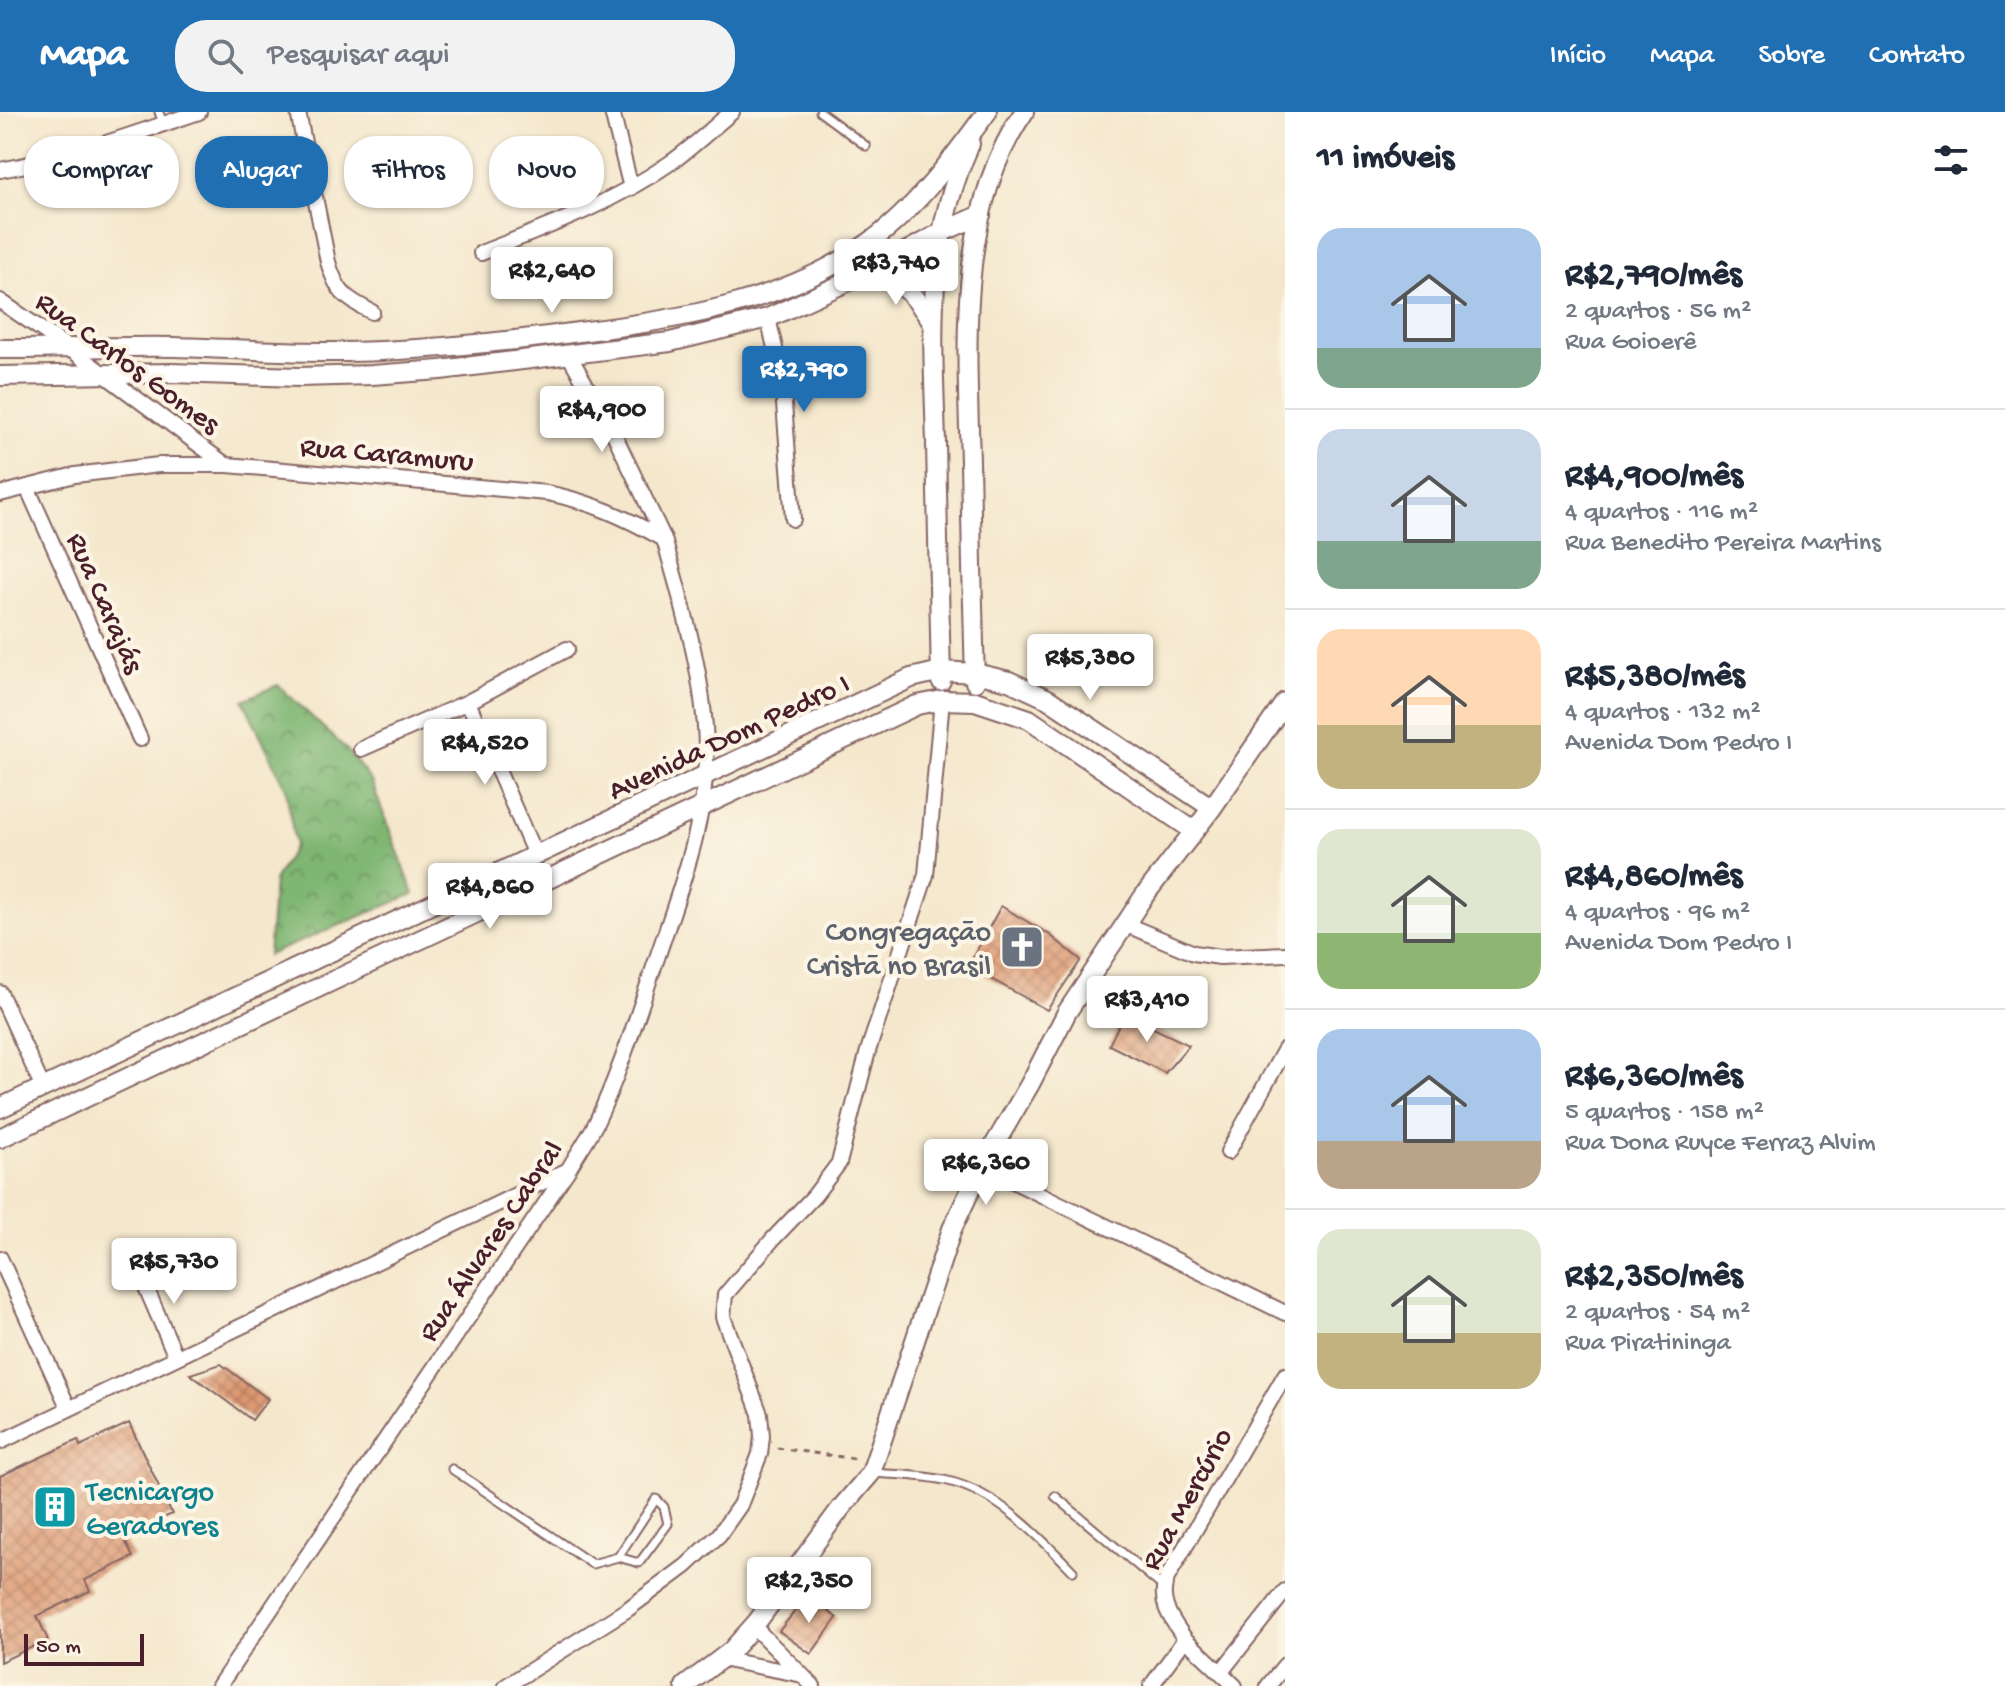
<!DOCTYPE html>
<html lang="pt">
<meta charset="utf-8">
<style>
:root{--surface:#fff;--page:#f2f2f3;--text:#1f2937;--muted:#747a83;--line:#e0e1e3;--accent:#1f6fb2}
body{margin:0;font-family:"Gochi Hand",sans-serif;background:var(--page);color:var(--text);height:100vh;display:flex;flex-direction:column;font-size:30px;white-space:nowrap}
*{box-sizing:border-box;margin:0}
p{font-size:26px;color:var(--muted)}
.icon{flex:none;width:44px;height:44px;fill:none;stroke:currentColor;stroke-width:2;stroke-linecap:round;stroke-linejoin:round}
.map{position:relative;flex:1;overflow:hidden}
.side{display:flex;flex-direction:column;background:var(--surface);width:720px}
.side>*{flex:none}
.top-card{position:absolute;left:24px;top:24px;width:760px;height:72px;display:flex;gap:16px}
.scale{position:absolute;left:24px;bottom:20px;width:120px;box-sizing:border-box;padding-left:8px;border:4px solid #4a1f2b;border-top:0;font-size:22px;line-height:28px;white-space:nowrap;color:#4a1f2b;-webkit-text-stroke:6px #fcf5e5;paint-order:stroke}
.price{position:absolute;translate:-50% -68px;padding:0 18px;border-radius:8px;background:#fff;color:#222;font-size:26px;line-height:52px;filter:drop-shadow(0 2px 4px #0008)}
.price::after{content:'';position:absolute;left:50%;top:48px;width:24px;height:18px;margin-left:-12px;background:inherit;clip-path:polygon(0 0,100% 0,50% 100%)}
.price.current{background:var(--accent);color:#fff}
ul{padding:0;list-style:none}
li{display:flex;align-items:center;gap:24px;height:200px;padding:0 32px}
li+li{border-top:2px solid var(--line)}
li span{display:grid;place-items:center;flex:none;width:224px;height:160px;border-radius:24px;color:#555}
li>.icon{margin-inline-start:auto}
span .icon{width:96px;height:96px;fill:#fffc;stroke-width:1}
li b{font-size:34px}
h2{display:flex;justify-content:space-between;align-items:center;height:96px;padding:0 32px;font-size:34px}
.chip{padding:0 28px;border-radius:32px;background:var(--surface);box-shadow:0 2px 6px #0004;font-size:28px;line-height:72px}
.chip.current{background:var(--accent);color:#fff}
header{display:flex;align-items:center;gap:48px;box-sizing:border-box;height:112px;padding:0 40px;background:var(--accent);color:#fff}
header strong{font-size:38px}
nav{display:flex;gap:44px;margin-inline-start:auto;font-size:28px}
.search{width:560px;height:72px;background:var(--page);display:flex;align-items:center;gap:20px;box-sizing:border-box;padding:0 28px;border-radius:32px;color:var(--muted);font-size:30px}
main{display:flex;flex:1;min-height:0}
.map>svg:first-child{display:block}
</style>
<header>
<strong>Mapa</strong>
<div class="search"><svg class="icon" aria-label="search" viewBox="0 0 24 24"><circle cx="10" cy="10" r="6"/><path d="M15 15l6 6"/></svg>Pesquisar aqui</div>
<nav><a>Início</a><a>Mapa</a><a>Sobre</a><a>Contato</a></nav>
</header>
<main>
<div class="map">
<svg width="1285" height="1574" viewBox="0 0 1285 1574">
<defs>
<pattern id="forest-crowns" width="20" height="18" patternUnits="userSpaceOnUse" patternTransform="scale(2)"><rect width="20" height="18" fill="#7eb672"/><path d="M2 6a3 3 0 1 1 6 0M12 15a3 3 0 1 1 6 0" fill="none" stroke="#69935e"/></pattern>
<pattern id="building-cross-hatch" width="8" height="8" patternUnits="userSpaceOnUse" patternTransform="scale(2)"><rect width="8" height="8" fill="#dd976f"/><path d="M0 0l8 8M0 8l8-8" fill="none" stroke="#b57b5b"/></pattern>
</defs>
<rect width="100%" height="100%" fill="#fcf5e5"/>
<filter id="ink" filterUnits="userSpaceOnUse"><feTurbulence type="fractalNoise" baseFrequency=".0125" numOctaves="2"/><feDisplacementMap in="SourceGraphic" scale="16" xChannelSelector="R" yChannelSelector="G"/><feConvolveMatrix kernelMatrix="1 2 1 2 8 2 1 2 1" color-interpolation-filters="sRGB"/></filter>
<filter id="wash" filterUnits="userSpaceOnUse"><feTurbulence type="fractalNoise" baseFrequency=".006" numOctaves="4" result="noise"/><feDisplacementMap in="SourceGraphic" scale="32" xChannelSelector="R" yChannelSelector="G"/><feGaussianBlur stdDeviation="1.8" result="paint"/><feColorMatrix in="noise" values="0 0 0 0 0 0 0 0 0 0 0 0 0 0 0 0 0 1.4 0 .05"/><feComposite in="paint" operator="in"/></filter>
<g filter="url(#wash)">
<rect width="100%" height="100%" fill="#f4e7cc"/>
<path fill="url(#forest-crowns)" stroke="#646a4e" stroke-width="2" d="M278,573L347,638L371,669L414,782L268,843L274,769L295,733L286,676L243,588Z"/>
<g id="blocks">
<path fill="url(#building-cross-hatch)" d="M1001,794L1050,823L1081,848L1047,898L968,854Z
M1124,902L1189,933L1165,961L1109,933Z
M221,1252L268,1287L252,1308L190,1262Z
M129,1311L172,1402L123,1425L133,1445L85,1468L90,1479L37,1504L48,1528L0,1550V1364L78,1328L80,1334Z
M808,1483L837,1506L811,1542L779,1519Z"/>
</g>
</g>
<g filter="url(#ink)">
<use href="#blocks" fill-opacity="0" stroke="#866563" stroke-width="2"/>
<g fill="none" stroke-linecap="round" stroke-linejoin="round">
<g stroke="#866563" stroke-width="11">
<path id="lane" d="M159,0L163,12
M820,0L866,34
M452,1357L592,1452L618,1445L656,1387L664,1395L668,1412L639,1451L618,1445
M873,1361C898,1363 924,1363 948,1369C998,1381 1039,1424 1073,1459
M1055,1384L1163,1475"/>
</g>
<g stroke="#866563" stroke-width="18">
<path id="street" d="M298,0L328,150C337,180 344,186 372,200
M612,0L631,76
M0,58C69,46 133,22 199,0
M481,141C545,116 613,91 670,51C692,36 711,17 732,0
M0,189L70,237L226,353
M768,206L782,266L793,407
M569,243L615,324L664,427
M27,375L140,627
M0,382L75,363L159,353H227L547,381C592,390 624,405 664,427C683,494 704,564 706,634C708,708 680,777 657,846C638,901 621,958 596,1011C588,1027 577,1042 568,1058L219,1574
M468,590L536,745
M361,637L468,590L567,537
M1127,813L1194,841L1220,845L1285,842
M0,881L43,976
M1228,1040L1285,937
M982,1054L1285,1201
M0,1146L69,1297
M138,1157L176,1245
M0,1330L568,1058
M753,1514L813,1574
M1185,1527L1235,1574
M721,1547L798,1562
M1221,1560L1285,1479
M506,1574L628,1497L686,1454L719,1423L740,1393L760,1342L762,1324L760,1302L723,1205L725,1183L773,1127L814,1084L839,1051L868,939L926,763L942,588
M1151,1574L1185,1527C1172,1508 1157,1490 1167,1466L1285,1263
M1268,1574L1285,1553"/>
</g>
<g stroke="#866563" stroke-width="22">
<path id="secondary" d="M871,159C905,170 914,183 933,212
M0,237C58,237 117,234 175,235C244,237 312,242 381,239C447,236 513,229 579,220C679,208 787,190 870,130C916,97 954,45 987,0
M0,264L171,261L299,265L372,263L440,258L670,230L768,206L871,159L940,121L981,103
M941,569C939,490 938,410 936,331C933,223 924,134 970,32
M975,570C973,497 971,423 970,350C967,235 956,99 1024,0
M0,996L911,566L941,559L975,561L1009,569L1048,587L1212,696
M0,1026L917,593L942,588L975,589L1029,607L1194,719
M685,1574L731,1539L757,1510L841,1396L871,1361L952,1117L982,1054L1030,972L1067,900L1144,784L1212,696L1285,590"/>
</g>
<path stroke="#866563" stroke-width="3" stroke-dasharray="6 6" stroke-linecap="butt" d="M777,1336L856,1347"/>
<use href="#lane" stroke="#fff" stroke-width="7"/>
<use href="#street" stroke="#fff" stroke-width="14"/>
<use href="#secondary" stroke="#fff" stroke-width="18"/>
</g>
</g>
<defs>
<g id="church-square" transform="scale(2.3)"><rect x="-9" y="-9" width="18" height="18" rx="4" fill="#6b7280" stroke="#fcf5e5"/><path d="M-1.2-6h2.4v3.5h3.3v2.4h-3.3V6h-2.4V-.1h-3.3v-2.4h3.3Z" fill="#fff"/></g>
<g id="building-square" transform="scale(2.3)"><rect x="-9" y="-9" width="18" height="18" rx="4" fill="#0f9aa8" stroke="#fcf5e5"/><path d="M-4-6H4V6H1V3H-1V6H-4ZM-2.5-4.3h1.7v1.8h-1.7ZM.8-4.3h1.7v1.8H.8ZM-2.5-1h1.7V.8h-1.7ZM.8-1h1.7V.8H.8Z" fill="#fff"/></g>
</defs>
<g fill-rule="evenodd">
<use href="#church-square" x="1022" y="835"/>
<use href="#building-square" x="55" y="1395"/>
</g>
<g text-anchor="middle" stroke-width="8" stroke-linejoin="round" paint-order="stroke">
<g font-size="30" fill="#4a1f2b" stroke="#fcf5e5">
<text transform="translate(129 249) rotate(36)" y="10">Rua Carlos Gomes</text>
<text transform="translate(387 340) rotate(5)" y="10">Rua Caramuru</text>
<text transform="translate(107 490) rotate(66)" y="10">Rua Carajás</text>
<text transform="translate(728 623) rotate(-25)" y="10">Avenida Dom Pedro I</text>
<text transform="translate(489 1128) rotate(-56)" y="10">Rua Álvares Cabral</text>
<text transform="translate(1185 1386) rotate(-61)" y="10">Rua Mercúrio</text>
</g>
<g font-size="30" fill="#5b616d" stroke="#fcf5e5" text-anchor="end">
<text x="991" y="828">Congregação<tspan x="991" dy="34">Cristã no Brasil</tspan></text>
</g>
<g font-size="30" fill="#0d838f" stroke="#fcf5e5" text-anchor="start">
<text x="86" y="1388">Tecnicargo<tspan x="86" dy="34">Geradores</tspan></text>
</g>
</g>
</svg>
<div class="scale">50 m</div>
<b class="price" style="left:896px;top:195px">R$3,740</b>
<b class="price" style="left:552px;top:203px">R$2,640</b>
<b class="price current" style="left:804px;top:302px">R$2,790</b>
<b class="price" style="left:602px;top:342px">R$4,900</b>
<b class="price" style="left:1090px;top:590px">R$5,380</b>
<b class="price" style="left:485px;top:675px">R$4,520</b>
<b class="price" style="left:490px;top:819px">R$4,860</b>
<b class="price" style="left:1147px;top:932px">R$3,410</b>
<b class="price" style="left:986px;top:1095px">R$6,360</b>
<b class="price" style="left:174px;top:1194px">R$5,730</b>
<b class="price" style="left:809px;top:1513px">R$2,350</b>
<div class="top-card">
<a class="chip">Comprar</a>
<a class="chip current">Alugar</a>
<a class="chip">Filtros</a>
<a class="chip">Novo</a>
</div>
</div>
<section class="side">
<h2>11 imóveis<svg class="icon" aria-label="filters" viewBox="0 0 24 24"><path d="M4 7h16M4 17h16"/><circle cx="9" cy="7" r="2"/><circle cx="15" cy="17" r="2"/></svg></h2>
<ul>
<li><span style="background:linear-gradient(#a9c7e8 75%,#7fa58c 0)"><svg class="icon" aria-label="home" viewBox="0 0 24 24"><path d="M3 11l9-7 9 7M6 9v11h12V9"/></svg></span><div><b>R$2,790/mês</b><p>2 quartos · 56 m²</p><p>Rua Goioerê</p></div></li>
<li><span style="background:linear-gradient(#c9d6e8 70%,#7fa58c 0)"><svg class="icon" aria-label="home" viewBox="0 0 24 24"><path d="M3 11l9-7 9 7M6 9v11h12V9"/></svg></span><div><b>R$4,900/mês</b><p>4 quartos · 116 m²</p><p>Rua Benedito Pereira Martins</p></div></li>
<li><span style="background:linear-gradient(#ffd9b3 60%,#c2b280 0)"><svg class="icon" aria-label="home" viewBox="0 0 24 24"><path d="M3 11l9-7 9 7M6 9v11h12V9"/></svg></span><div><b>R$5,380/mês</b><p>4 quartos · 132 m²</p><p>Avenida Dom Pedro I</p></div></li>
<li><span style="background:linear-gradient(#dfe7d0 65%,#8fb573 0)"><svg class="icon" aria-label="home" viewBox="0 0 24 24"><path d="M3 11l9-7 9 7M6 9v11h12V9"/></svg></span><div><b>R$4,860/mês</b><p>4 quartos · 96 m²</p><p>Avenida Dom Pedro I</p></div></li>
<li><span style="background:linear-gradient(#a9c7e8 70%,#b9a48a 0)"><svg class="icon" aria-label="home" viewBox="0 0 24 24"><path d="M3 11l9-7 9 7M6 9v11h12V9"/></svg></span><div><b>R$6,360/mês</b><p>5 quartos · 158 m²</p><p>Rua Dona Ruyce Ferraz Alvim</p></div></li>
<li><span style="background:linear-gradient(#dfe7d0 65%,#c2b280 0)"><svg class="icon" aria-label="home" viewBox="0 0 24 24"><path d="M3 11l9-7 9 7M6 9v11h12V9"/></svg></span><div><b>R$2,350/mês</b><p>2 quartos · 54 m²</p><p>Rua Piratininga</p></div></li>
</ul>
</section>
</main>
